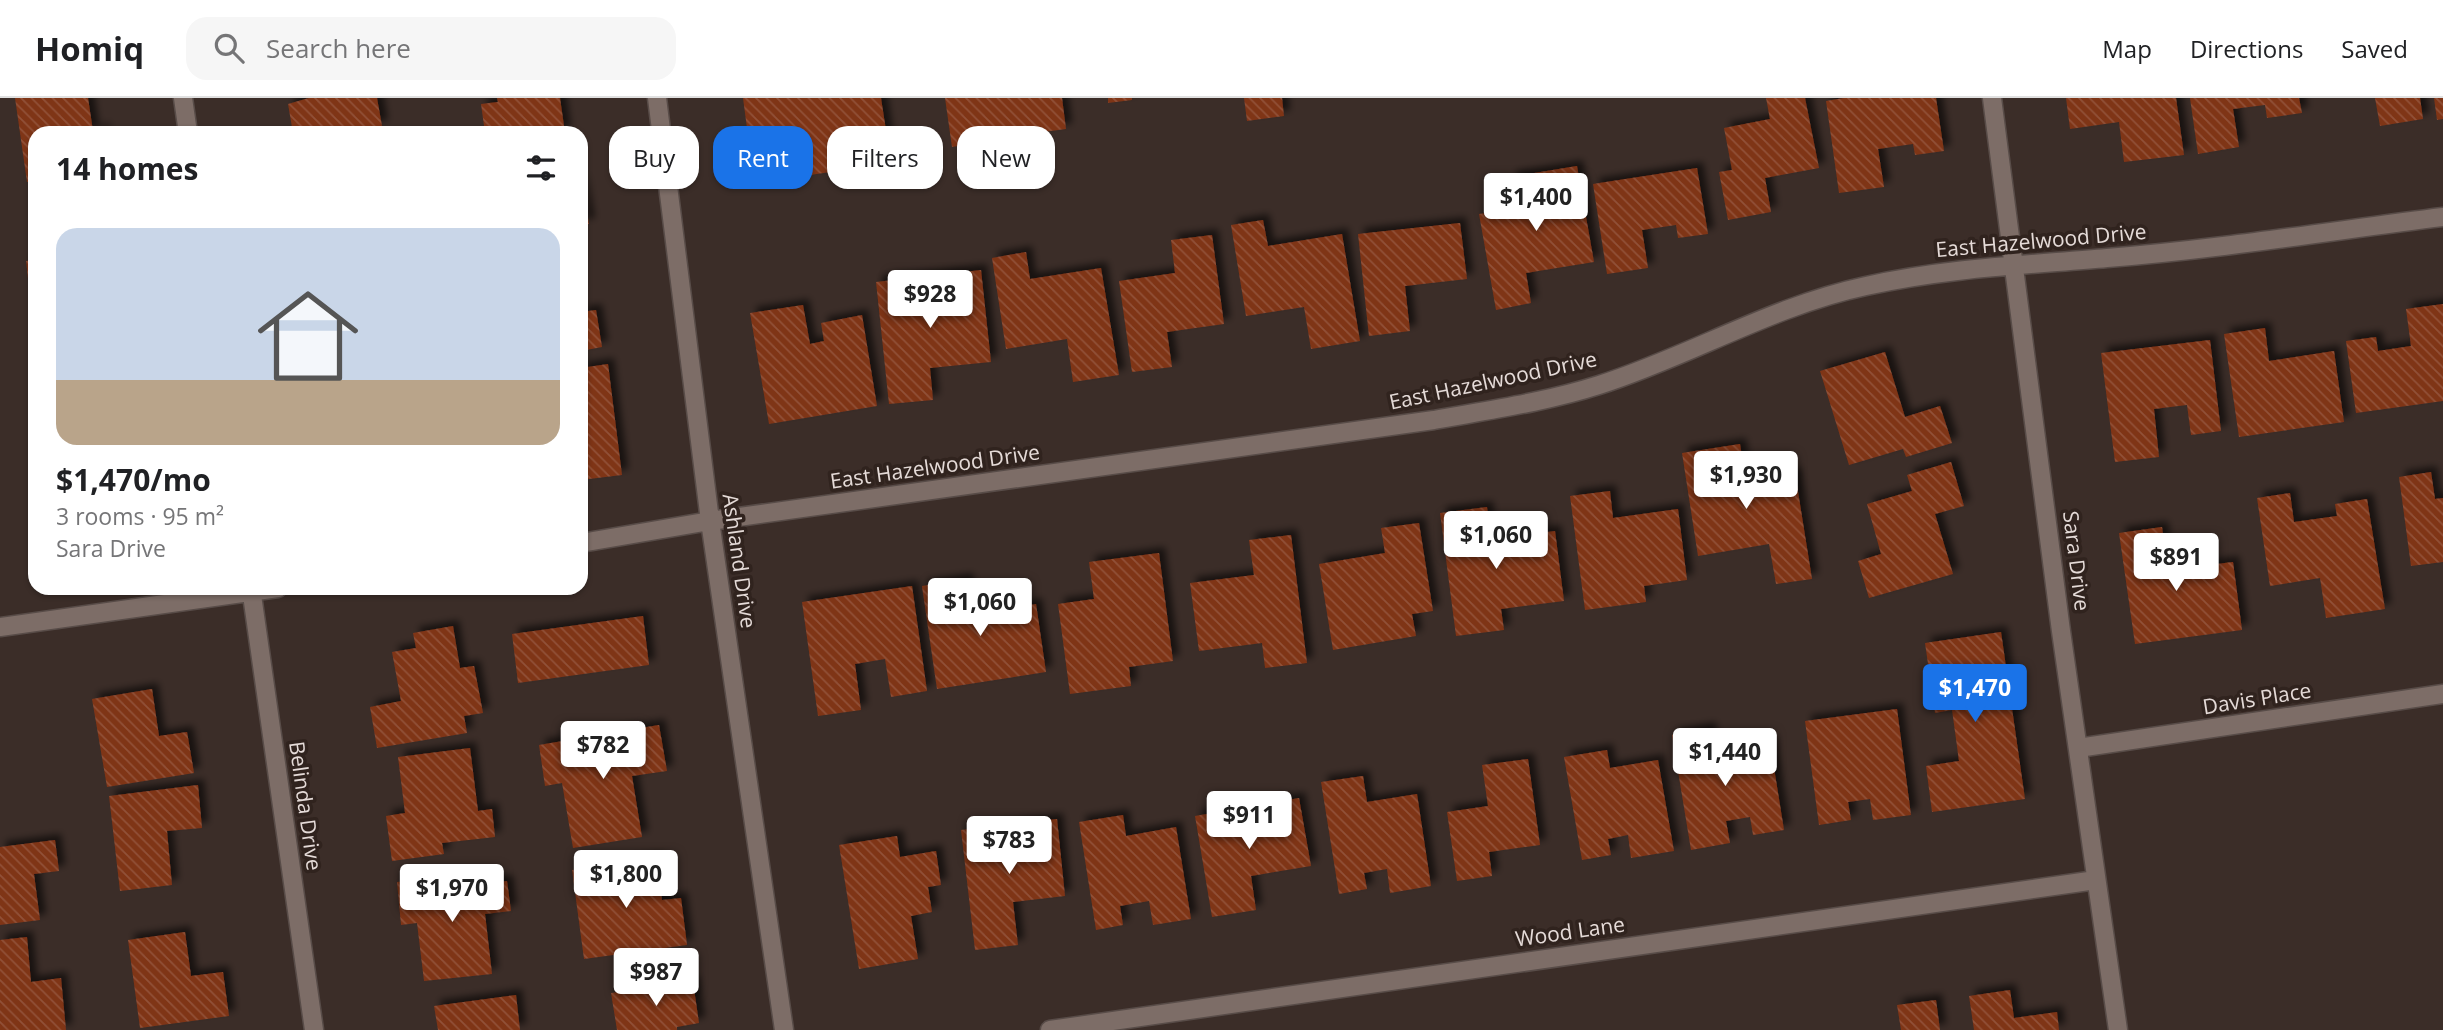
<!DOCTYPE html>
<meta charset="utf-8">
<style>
:root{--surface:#fff;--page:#f6f6f6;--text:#202124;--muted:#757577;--line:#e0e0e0;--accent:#1a73e8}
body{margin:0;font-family:"Open Sans",sans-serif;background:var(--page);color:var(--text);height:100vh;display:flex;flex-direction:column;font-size:26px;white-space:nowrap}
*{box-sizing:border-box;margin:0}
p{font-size:23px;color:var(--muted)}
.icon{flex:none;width:38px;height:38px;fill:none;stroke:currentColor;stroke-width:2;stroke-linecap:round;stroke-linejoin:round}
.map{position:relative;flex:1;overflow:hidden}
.side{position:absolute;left:28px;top:28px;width:560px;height:469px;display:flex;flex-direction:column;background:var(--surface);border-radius:21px;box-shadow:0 2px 5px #0004}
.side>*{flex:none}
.hud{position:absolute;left:609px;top:28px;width:665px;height:63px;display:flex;gap:14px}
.price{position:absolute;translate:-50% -60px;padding:0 16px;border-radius:7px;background:#fff;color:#222;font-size:23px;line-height:46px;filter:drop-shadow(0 2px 4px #0008)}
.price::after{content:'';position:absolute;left:50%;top:42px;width:21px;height:16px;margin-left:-10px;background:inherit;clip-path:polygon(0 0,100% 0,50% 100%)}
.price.current{background:var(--accent);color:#fff}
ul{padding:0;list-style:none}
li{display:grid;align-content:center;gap:14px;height:371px;padding:0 28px}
li span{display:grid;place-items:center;height:217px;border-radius:21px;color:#555}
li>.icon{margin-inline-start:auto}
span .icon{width:126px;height:126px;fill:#fffc;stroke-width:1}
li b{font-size:30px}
h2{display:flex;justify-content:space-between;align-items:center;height:84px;padding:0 28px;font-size:30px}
.tag{padding:0 24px;border-radius:21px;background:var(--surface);box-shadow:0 2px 5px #0004;font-size:24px;line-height:63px}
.tag.current{background:var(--accent);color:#fff}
header{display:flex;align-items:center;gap:42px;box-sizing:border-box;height:98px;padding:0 35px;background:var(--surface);border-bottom:2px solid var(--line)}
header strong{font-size:33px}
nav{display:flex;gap:38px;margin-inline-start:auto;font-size:24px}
.search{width:490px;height:63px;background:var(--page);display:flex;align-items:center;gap:18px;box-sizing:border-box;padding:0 24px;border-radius:21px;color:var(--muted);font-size:26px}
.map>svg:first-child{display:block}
</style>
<header>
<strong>Homiq</strong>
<div class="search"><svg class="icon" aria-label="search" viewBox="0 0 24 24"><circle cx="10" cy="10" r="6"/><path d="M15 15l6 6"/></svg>Search here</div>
<nav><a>Map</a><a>Directions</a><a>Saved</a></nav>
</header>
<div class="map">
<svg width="2443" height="932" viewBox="0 0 2443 932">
<defs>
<pattern id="building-back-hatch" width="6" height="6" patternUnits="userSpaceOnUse" patternTransform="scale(1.75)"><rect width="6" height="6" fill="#7f3417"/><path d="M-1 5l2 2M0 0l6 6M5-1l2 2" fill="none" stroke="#915138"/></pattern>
<filter id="shadow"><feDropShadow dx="6" dy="-6" stdDeviation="3.5" flood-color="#0009"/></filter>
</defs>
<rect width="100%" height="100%" fill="#3b2d28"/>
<path fill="url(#building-back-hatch)" filter="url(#shadow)" d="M15,0H88L93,33L104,31L105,35H35V83L27,84Z
M309,0H377L382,28L336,35H293L288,6Z
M497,0H560L565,35H485L481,6L498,4Z
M743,0H881L891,65L810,77L805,44L750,53Z
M945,0H1062L1066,31L1036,35L1039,53L984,61L982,44L952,49Z
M1108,0H1132V2L1108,5Z
M1244,0H1282L1284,18L1247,23Z
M1766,0H1805L1819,70L1765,80L1771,114L1728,122L1719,74L1732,72L1724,30L1770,21Z
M1844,0H1936L1944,53L1915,57L1913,46L1878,51L1884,89L1839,95L1826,3Z
M2066,0H2176L2184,57L2124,64L2119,24L2070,31Z
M2190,0H2299L2302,15L2267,20L2265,7L2233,11L2239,49L2198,56Z
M2375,0H2420L2423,21L2380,28Z
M2434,0H2443V21L2437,22Z
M1577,68L1594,164L1526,175L1531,205L1496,212L1479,116L1516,110L1510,79Z
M1697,70L1708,136L1678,140L1676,127L1642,132L1648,170L1607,176L1593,86Z
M581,79L589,126L581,127Z
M35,110V139H33L30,111Z
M1263,122L1268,148L1342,136L1360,243L1311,251L1304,209L1246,218L1231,127Z
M1460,125L1467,181L1405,188L1410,233L1369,238L1358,136Z
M1212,137L1224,226L1167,234L1172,269L1132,274L1119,183L1175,175L1171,142Z
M1026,154L1030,181L1101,170L1119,277L1073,284L1067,241L1006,251L992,160Z
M35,162V207H31L26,163Z
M981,172L991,264L930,270L933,302L889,306L876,184Z
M2443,206V303L2356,315L2346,243L2376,239L2378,253L2411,248L2406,211Z
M803,207L810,246L824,243L821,225L862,217L877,308L769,326L750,215Z
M596,212L602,249L581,253V214Z
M2265,230L2269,263L2334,253L2344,324L2239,339L2224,236Z
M2210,242L2221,333L2191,337L2187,307L2154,311L2159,359L2115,364L2101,255Z
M1885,254L1905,319L1940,308L1952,345L1906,359L1903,351L1849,367L1820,273Z
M608,266L622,377L581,382V270Z
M1740,346L1746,383L1795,375L1812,481L1776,486L1769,446L1698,458L1682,355Z
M1951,364L1964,408L1935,416L1953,476L1869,500L1858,463L1881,456L1867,406L1912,393L1907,377Z
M2431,374L2435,401L2443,400V464L2411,468L2399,379Z
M1610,393L1613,420L1678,411L1687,482L1644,488L1646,504L1585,512L1570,398Z
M2290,395L2294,424L2337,418L2335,406L2367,401L2385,511L2326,520L2320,480L2270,488L2257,400Z
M1487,409L1491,441L1555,433L1564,503L1501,511L1504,532L1456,538L1440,415Z
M1419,425L1433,513L1412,516L1416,538L1333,552L1319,466L1385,455L1381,430Z
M2162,429L2168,472L2233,464L2242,532L2135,546L2119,435Z
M1291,437L1307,565L1265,570L1262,545L1199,553L1190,485L1254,477L1249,442Z
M1159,455L1173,563L1129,569L1131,588L1070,596L1058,506L1094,501L1089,464Z
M967,481L973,516L1036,506L1046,574L937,591L922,488Z
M912,488L927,593L891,599L885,561L855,566L861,612L818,618L802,504Z
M643,518L649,567L518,585L512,536Z
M453,528L460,570L474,568L483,615L464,618L467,635L377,650L370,609L401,603L392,554L416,550L413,535Z
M2001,534L2025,701L1932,714L1926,668L1959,663L1952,612L1935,615L1925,545Z
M152,591L159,638L187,634L194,675L107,689L92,601Z
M1897,611L1911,717L1873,722L1870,701L1848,704L1851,722L1819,727L1805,623Z
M659,627L667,673L632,678L642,739L573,750L562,685L545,688L539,647Z
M1710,630L1714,654L1770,645L1784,732L1753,737L1750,719L1726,723L1730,745L1691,752L1672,637Z
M470,650L478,713L492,711L495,739L442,745L444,756L392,763L386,718L405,715L398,659Z
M1607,652L1610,670L1658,662L1674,753L1631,760L1628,737L1608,741L1611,757L1582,762L1564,659Z
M1528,661L1540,747L1489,754L1492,778L1457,783L1447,714L1488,708L1482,667Z
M1363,678L1367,704L1417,696L1431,788L1390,795L1387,771L1364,775L1367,791L1339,796L1321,684Z
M198,687L202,730L167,733L172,787L120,793L109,698Z
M1299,700L1311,768L1251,778L1256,812L1212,819L1195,718Z
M1123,717L1126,738L1176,729L1191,821L1153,827L1149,803L1120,808L1123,827L1096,832L1079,724Z
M1057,721L1065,798L1013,804L1018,847L975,852L961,732Z
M897,738L900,759L936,753L941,787L928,789L932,814L911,818L918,861L859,871L839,747Z
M55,742L59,773L34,776L40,822L0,827V749Z
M656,761L662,802L681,800L687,847L584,861L572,772Z
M445,778L446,789L507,783L511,813L485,816L492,876L424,883L417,825L401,827L397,784Z
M185,834L191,878L223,874L229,918L140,930L128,842Z
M27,839L31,884L61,880L66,932H0V842Z
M693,884L699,925L677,929V932H617L611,895Z
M2010,892L2014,920L2057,914L2059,932H1974L1969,898Z
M516,897L520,932H438L434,908Z
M1936,902L1940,932H1901L1897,907Z"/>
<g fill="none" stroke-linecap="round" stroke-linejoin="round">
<g stroke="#584c48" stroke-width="21">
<path id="minor" d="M183,0L188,35
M657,0L710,423L784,932
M1992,0L2061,533L2118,932
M581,445L710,423L1434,322C1489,312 1546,304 1599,287C1690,258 1772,208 1866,188C1946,170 2026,167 2107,160C2219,151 2332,133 2443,119
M251,490L314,932
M0,529L278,490
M2078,650L2443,596
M1050,932L2096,782"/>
</g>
<use href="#minor" stroke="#7d6d67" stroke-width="18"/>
</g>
<g text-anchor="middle" stroke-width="7" stroke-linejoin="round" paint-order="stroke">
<g font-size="21" fill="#e5dbd8" stroke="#30231e">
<text transform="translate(2041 143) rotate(-5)" y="7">East Hazelwood Drive</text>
<text transform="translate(1493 283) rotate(-12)" y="7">East Hazelwood Drive</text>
<text transform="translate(935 369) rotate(-8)" y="7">East Hazelwood Drive</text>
<text transform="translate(739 463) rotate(82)" y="7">Ashland Drive</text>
<text transform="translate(2076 463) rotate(83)" y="7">Sara Drive</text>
<text transform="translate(2257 601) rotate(-9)" y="7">Davis Place</text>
<text transform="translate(305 708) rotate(82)" y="7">Belinda Drive</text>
<text transform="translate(1570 834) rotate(-8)" y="7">Wood Lane</text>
</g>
</g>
</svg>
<b class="price" style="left:1536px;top:135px">$1,400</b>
<b class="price" style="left:930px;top:232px">$928</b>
<b class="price" style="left:1746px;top:413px">$1,930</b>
<b class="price" style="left:1496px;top:473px">$1,060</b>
<b class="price" style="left:2176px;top:495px">$891</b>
<b class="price" style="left:980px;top:540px">$1,060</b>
<b class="price current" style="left:1975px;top:626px">$1,470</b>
<b class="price" style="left:603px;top:683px">$782</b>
<b class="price" style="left:1725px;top:690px">$1,440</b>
<b class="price" style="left:1249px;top:753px">$911</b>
<b class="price" style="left:1009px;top:778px">$783</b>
<b class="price" style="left:626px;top:812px">$1,800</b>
<b class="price" style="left:452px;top:826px">$1,970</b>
<b class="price" style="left:656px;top:910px">$987</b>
<div class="hud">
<a class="tag">Buy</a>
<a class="tag current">Rent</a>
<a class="tag">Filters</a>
<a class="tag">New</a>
</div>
<section class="side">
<h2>14 homes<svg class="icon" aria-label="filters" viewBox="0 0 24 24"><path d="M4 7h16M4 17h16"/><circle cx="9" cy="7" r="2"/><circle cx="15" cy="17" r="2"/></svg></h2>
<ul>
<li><span style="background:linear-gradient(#c9d6e8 70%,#b9a48a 0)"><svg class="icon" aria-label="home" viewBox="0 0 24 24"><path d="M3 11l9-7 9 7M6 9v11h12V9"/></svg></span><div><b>$1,470/mo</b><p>3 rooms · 95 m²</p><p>Sara Drive</p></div></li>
</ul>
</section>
</div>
